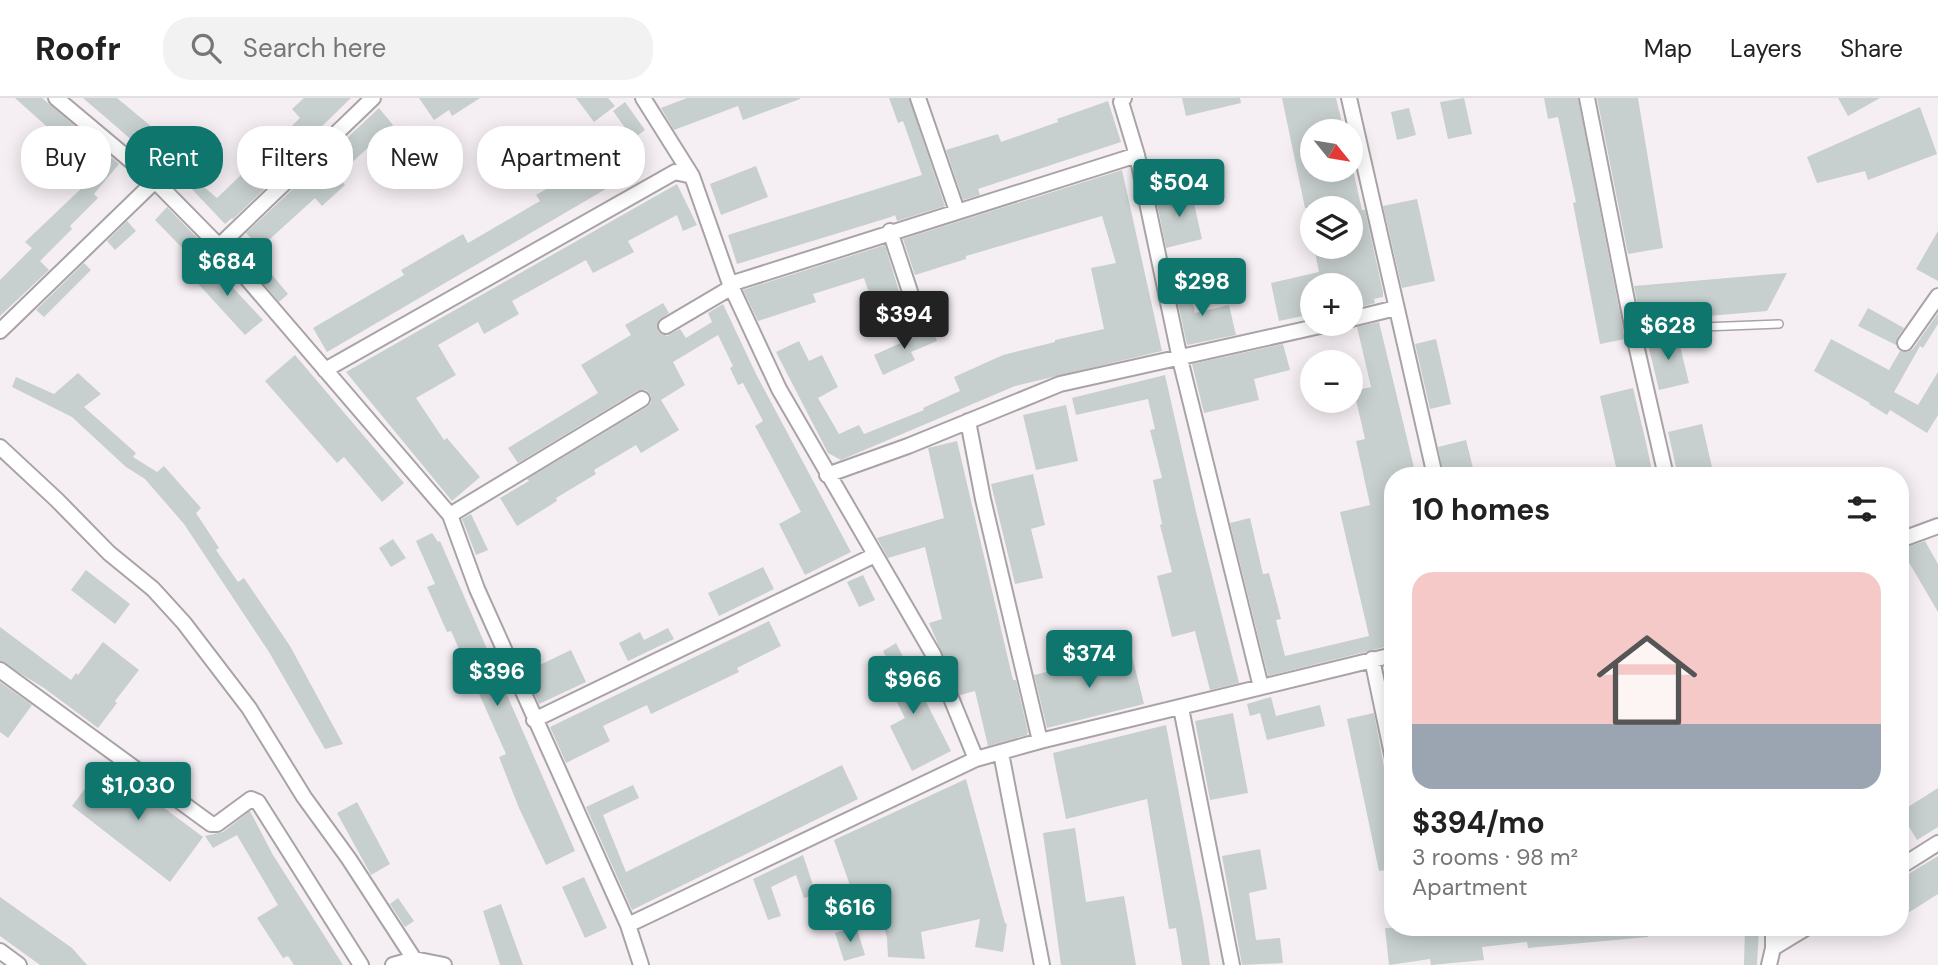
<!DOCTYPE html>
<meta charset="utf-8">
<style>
:root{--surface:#fff;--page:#f2f2f2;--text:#222;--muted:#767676;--line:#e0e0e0;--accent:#0f766e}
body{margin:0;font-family:"DM Sans",sans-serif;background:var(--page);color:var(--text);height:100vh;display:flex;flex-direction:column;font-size:26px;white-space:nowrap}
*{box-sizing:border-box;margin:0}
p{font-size:23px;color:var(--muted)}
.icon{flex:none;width:38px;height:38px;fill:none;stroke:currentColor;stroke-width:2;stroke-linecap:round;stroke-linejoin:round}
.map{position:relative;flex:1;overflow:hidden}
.sheet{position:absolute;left:1384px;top:369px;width:525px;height:469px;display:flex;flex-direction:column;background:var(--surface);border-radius:28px;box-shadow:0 4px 18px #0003}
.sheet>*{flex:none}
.banner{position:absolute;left:21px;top:28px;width:665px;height:63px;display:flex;gap:14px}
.needle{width:46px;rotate:120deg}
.fabs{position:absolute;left:1300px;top:21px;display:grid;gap:14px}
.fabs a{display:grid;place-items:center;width:63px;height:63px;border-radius:50%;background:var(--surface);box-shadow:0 4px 18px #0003;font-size:35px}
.price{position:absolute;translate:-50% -60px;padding:0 16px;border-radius:7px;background:var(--accent);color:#fff;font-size:23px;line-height:46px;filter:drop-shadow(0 2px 4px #0008)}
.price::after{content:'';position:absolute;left:50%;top:42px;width:21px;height:16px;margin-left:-10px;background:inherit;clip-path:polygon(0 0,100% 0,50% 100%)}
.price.selected{background:#222;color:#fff}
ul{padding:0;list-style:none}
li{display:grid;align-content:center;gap:14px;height:371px;padding:0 28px}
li+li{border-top:2px solid var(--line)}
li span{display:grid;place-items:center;height:217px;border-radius:21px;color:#555}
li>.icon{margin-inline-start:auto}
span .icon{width:126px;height:126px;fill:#fffc;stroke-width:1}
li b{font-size:30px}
h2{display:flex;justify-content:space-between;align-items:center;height:84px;padding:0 28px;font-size:30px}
.chip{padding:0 24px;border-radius:28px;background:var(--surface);box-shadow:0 4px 18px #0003;font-size:24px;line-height:63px}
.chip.selected{background:var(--accent);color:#fff}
header{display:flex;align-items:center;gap:42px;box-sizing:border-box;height:98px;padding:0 35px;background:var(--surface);border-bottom:2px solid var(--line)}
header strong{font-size:33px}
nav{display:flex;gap:38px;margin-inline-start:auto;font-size:24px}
.search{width:490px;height:63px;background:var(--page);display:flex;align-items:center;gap:18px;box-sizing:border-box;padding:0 24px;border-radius:28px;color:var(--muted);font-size:26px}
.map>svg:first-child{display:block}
</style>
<header>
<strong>Roofr</strong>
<div class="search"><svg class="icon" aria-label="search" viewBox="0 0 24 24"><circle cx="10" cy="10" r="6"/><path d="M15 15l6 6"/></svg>Search here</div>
<nav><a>Map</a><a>Layers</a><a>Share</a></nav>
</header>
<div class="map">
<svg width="1938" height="867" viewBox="0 0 1938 867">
<rect width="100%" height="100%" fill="#f5eff3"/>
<path fill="#c7cfcf" d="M15,0H42L119,66L94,96L98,100L70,128L72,131L40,163L49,172L0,218V182L32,150L25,144L86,86L44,49L55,36Z
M83,0H117L170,44L155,62Z
M304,0H351L312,38L316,42L233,121L232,120L225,126L186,85L192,79L217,100L300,20L292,11Z
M419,0H480L452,18L449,12L434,22Z
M576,0H608L615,8L594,24Z
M687,0H800V1L743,22L738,8L674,32L661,10Z
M889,0H909L945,108L897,123L895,117L891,119L737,166L728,137L922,77L903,23L898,25Z
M1182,0H1240L1241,5L1186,18Z
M1282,0H1336L1344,33H1312V72H1353L1362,112H1365L1383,194V199L1374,201L1375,205L1353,211L1351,187H1312V216L1279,223L1271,185L1319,174L1314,149H1351V110H1305Z
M1464,0L1472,36L1448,41L1440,4Z
M1544,0H1578L1625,241L1600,246L1573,105L1576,104L1558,19L1548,21Z
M1597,0H1638L1663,150L1628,156Z
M1838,0H1880L1848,18Z
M1108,3L1121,44L978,91L980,97L963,102L946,52L998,36L1001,44L1058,24L1057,21Z
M625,4L645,32L633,41L613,13Z
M1920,9L1937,56L1868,82L1865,73L1817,85L1807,59Z
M379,10L393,27L337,78L345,87L322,108L315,100L260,150L246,135Z
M1409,10L1416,37L1397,42L1391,14Z
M596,62L611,88L327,254L313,230L404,177L401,172L463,136L468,145L540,103L536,97Z
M756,68L768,99L721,117L710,86Z
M1122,72L1162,253L1015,288L841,362L828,355L776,254L799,243L809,263L822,257L838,289L818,300L839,336L859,327L864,336L924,312L923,310L960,293L954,279L1003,257L1055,244V242L1104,231L1091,170L1116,165L1102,118L966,158V161L915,177L903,141Z
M677,86L697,127L683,133L677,117L628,143L634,154L593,175L586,162L512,203L519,216L484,236L478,224L438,247L456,277L416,300L444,342L447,340L480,379L452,403L346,274Z
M1191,92L1202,141L1166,150L1156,100Z
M1417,101L1435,183L1402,190L1383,108Z
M167,109L202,145L189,157L155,122Z
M127,123L136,133L115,152L107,143Z
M1938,133V183L1916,171Z
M885,147L901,200L874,210L864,180L813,196L816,204L758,223L743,192Z
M254,155L288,196L279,204L244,163Z
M208,163L263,222L245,237L191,178Z
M84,165L91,172L44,219L36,212Z
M1787,175L1767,213L1673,221L1674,224L1642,230L1634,188Z
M1187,179L1195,215L1229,207L1236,237L1187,247L1173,182Z
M663,205L669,215L658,223V233L667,238L680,231L686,240L712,224L708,215L723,206L756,276L851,454L805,477L779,426L801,414L755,328L763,323L743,285L738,287L730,270L733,268L718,237L673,264L685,287L661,302L679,332L641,355L636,347L594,372L596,376L556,400L557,403L517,428L500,400L529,383L527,381L647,309L651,305V297L646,292L637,293L518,365L508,350L598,295L581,267L631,237L625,227Z
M1868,210L1904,230L1897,240L1896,247L1858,228Z
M1938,215V226L1923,250L1920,248L1894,294L1918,307L1938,274V317L1927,335L1890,312L1887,317L1869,306L1870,305L1814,273L1831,241L1889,272L1900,253L1908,254L1913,251Z
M1379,224L1416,378H1393V547L1268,578L1230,425L1250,420L1263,476L1269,475L1281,521L1276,522L1285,558L1369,538L1340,414L1370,407L1356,343L1365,341L1354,293L1371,289L1357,229Z
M931,227L937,243L911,254L915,262L883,277L874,257L914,239L913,234L924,233Z
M1677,236L1689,285L1659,292L1647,242Z
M1436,241L1451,306L1430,311L1415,246Z
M1283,246L1290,272L1254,281L1259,302L1204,315L1192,266Z
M295,257L404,385L382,404L344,359L337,365L265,283Z
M78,275L101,296L84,309L136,355L133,359L157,374L164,368L201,410L196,415L219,450L216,452L238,484L244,480L290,548L343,646L325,651L269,554L184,426L145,381L126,369L72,319L12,289L16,279L54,296Z
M1165,277L1197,418L1239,585L1210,592L1195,533L1172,539L1157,478L1172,474L1160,427L1162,426L1153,382L1162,380L1150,332L1155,331L1148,301L1076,317L1072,300Z
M1633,290L1647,349L1653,378H1618L1600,298Z
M1066,307L1078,363L1036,372L1023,317Z
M1702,326L1714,378H1678L1668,334Z
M1466,342L1475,378H1444L1438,349Z
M957,343L1013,582H1016L1028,634L1027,637L988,648L975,593L960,597L929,525L942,521L925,449L888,460L877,440L944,420L928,350Z
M1033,376L1045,427L1031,431L1043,480L1015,486L991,386Z
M471,416L488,452L476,457L462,421Z
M432,435L438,444L440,443L575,753L546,767L519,710L499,659L506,656L451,533L447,534L427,489L435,486L416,443Z
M393,441L406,460L391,469L379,450Z
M1925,443L1938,466V514L1901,451Z
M763,469L774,491L719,518L708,495Z
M86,472L130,506L115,526L71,492Z
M863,477L875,502L859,509L847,484Z
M769,523L781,548L737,570L739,574L651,616L647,607L603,628L610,643L566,665L550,629Z
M0,529L71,582L76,575L78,577L103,544L139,572L115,603L117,605L98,630L44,590L0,563Z
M668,530L674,541L628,563L619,545L640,534L644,542Z
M896,545L951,653L912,673L890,628L905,620L884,579L894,574L883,553Z
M571,552L586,584L539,606L525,574Z
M1131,554L1144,606L1047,630L1034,577Z
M0,584L32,607L8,640L0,634Z
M1271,599L1276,618L1320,607L1325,628L1267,642L1260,615L1250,618L1247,606Z
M1233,615L1248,695L1210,702L1195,623Z
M1374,615L1393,718V771L1379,773L1347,621Z
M1166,627L1204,827L1210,867H1182L1176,830L1169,831L1147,701L1066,721L1053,655Z
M104,665L203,739L170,784L72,708Z
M842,667L858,701L632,812L586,709L633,687L639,700L603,717L626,774Z
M966,681L1005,825L1007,826L1003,854L975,849L980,821L921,834L925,861L888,859L887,840L873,788L853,796L834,742Z
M1938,690V729L1917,742L1900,714Z
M357,704L390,766L371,777L337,715Z
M250,713L273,757L343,867H294L288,858L283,860L257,820L278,807L237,737L213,750L205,738L223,734Z
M1075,730L1086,804L1124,798L1136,867H1061L1043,735Z
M1260,751L1267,791L1249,795L1256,842L1280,840L1283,865L1242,867L1222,758Z
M803,757L816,796L804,800L796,777L771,789L781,818L768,822L753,781Z
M1938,758V796L1900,820V781Z
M584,779L607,830L585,840L562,789Z
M0,799L72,850L87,867H40L0,838Z
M398,800L414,823L405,829L390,806Z
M501,806L523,867H500L483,813Z
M856,828L865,857L844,863L835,835Z
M1385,830H1647L1648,839L1528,850L1527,844L1482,849L1484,862L1431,867L1430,861L1389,867Z
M1745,830H1759L1757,867H1744Z"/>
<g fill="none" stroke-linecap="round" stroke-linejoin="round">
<g stroke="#a9a3a7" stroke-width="10">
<path id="lane" d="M1634,238L1678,230L1779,226"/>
</g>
<g stroke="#a9a3a7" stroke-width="18">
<path id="street" d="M56,0L155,83L219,148L450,417L477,491L628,827L641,867
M643,0L692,78L730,186L779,291L933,556L976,661
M918,0L957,113
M1124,0L1121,4L1137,57L1180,261L1261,589
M1349,0L1435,378
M1587,0L1634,238L1666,378
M890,133L920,224
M219,148L373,0
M730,186L1137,57
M1351,221L1396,210
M666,228L732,189
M0,233L155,83
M1905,245L1938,198
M325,272L675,74L692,78
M968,323L983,401L1040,643
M0,349L57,402L109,455L153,491L184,525L249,610L304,699L349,761L414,861
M827,377L908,348L1060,286L1329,226
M450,417L642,301
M1900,442L1938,428
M1372,561L1393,661
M0,572L211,726H217L251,701L258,704L361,867
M1181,610L1232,867
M534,622L875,457
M1001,655L1042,867
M1900,769L1938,745
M628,827L976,661L1040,643L1393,557
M1773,850L1806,830
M0,853L19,867
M393,867L414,861L444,867
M1769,867L1773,850V830"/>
</g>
<use href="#lane" stroke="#fff" stroke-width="7"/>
<use href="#street" stroke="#fff" stroke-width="14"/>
</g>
</svg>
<div class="fabs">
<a><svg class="needle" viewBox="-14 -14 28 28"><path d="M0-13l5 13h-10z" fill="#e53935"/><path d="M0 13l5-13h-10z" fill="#767676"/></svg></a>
<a><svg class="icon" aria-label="layers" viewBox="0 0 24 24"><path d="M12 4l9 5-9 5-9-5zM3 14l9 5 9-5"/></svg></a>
<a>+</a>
<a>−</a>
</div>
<b class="price" style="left:1179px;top:121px">$504</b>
<b class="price" style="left:227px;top:200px">$684</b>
<b class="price" style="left:1202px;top:220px">$298</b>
<b class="price selected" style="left:904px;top:253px">$394</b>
<b class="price" style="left:1668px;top:264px">$628</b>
<b class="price" style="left:1089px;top:592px">$374</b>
<b class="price" style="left:497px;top:610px">$396</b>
<b class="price" style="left:913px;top:618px">$966</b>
<b class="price" style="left:138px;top:724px">$1,030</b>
<b class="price" style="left:850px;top:846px">$616</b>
<div class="banner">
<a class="chip">Buy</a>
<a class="chip selected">Rent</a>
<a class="chip">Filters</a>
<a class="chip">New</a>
<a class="chip">Apartment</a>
</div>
<section class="sheet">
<h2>10 homes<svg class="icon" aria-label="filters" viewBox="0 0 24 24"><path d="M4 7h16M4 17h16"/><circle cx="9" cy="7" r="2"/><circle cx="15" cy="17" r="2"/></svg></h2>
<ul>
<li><span style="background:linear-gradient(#f6c9c9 70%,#9aa5b1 0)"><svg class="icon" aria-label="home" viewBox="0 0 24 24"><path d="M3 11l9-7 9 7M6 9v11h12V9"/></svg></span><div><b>$394/mo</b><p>3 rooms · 98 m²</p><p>Apartment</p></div></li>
</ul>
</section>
</div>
